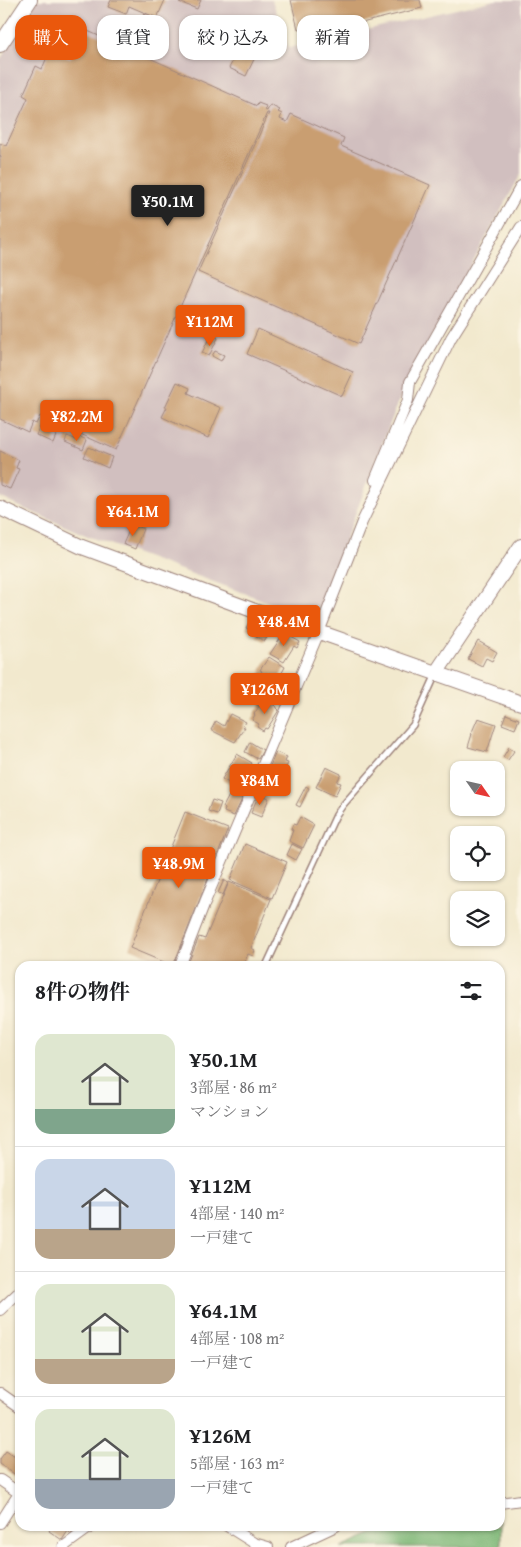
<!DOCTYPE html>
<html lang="ja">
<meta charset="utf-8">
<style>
:root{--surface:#fff;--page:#f2f2f2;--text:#202124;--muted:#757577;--line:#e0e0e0;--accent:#ea580c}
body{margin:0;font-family:"Gentium Book Plus","Noto Serif JP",serif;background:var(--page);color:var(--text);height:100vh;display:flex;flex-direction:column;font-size:19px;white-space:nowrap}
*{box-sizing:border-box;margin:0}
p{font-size:16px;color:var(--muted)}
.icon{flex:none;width:28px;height:28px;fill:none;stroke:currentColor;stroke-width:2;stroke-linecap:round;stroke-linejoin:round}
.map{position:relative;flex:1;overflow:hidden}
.drawer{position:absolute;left:15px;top:961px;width:490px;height:570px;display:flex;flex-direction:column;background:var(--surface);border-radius:15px;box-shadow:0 1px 4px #0004}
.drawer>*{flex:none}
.hud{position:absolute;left:15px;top:15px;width:491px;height:45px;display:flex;gap:10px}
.needle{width:32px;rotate:124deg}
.controls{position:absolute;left:450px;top:761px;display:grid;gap:10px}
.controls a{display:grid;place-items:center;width:55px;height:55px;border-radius:10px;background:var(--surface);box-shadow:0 1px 4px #0004;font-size:25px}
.price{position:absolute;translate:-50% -42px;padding:0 11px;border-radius:5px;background:var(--accent);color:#fff;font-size:16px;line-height:32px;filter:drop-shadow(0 1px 2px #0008)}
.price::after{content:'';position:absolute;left:50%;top:30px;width:15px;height:11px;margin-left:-8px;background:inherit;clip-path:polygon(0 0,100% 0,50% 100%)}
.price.selected{background:#222;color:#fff}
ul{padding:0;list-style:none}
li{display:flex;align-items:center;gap:15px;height:125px;padding:0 20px}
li+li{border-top:1px solid var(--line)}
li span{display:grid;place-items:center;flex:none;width:140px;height:100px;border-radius:15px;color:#555}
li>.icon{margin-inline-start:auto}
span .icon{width:60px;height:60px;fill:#fffc;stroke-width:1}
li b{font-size:21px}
h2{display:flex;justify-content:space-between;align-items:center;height:60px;padding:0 20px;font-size:21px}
.chip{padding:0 18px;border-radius:15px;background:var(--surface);box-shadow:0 1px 4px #0004;font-size:18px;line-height:45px}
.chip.selected{background:var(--accent);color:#fff}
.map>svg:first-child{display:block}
</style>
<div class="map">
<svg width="521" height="1547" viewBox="0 0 521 1547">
<rect width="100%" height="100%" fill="#fcf5e5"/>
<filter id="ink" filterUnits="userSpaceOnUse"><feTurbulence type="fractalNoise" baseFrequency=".02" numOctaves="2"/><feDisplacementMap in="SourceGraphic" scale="10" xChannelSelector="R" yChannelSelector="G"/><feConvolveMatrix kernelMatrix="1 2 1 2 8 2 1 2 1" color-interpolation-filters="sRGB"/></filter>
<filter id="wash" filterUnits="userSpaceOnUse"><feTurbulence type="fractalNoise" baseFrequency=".0096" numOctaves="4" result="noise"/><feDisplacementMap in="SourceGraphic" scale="20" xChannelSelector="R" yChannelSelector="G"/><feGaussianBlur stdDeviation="1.12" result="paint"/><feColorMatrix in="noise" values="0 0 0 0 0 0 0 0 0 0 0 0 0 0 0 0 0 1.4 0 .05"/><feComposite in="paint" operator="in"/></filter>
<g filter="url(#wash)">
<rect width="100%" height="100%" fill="#f2e9ce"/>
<path fill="#d1bfbf" d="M37,0H272L289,48L495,0H521V174L404,387L315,619L88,536L16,505L0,497V60Z"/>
<path fill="#7ab675" stroke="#626a50" d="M500,1521H501V1547H341L384,1529L428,1526H500Z"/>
<g id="blocks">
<path fill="#c99e71" d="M111,0H165L157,18L129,6L126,14L108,7Z
M180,0H201L197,9L179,2Z
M291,0H420L422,8L321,33L319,24L298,29Z
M144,14L159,21L156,28L141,20Z
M83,29L122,46L124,43L137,49L136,52L257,106L258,103L266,106L265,110L267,111L270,105L280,110L278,112L282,114L280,119L287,122L291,114L344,138L341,146L430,185L359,344L198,272L269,113H267L116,450L40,416L36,424L32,422L28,432L0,419V160L1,157L0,156V143L6,146L28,98L23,95L36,66L42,69L50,50L70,59Z
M240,48L245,51L246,49L256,55L246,76L229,68Z
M258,329L353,372L342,396L247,354Z
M215,336L218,338L209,356L202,353L208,340L212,342Z
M215,351L224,355L221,361L212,356Z
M177,382L190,388L188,393L221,408L208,438L162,417L167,407H165Z
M43,421L59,428L53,443L36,435Z
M67,436L77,440L78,436L87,440L83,450L65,442Z
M89,447L112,457L108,468L84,457Z
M0,451L19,460L16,468L19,469L10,489L0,485Z
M132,524L143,529L135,549L123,544Z
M249,622L256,625L254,628L258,629L257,632L246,628Z
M260,628L269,633L265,641L256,637Z
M284,633L300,642L297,648L294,646L284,662L270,654Z
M478,641L497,652L492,661L486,658L482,666L468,659Z
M269,657L285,667L275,686L259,676L262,671L260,670Z
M255,678L268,686L264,693L250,685Z
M277,687L286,691L281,701L272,697Z
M264,699L277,707V708L279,710L267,729L265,728L263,731L257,727L259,724L252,720L255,715L254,714Z
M230,714L246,722L243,727H245L235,742L211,730L216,721L224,726Z
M506,714L519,719L515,729L502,724Z
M478,718L496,724L487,752L468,747L472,734H471Z
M250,742L263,750L258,759L245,752Z
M509,747L514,751L508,760L503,757Z
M276,752L287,757L285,762L288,763L281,778L267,773Z
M237,754L252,763L247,772L250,774L241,790L222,779Z
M326,767L341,774L337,782L341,783L335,796L316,787Z
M306,786L309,788L300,807L296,805Z
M232,790L244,795L234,816L224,812L225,809L223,807Z
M259,794L269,798L261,817L251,813Z
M212,800L221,803L217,814L208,811Z
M185,812L228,829L173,966L130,948Z
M300,817L314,825L303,848L289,841L293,830L291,829L293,824L296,825Z
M245,844L287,862L272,898L230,880Z
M292,844L302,849L296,860L287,855Z
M224,880L228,883L223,895L218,893Z
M229,882L271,899L251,948L255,950L253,956L248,954L243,966H187L199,937L205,939Z
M6,1451L20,1460V1478L0,1464V1459Z
M52,1526H72L75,1528L71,1534L68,1531L62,1540L49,1531Z"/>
</g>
</g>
<g filter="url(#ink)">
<use href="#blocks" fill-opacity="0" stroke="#9e847c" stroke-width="1"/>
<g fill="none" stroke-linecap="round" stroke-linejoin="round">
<g stroke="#9e847c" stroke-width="8">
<path id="lane" d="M266,966L336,815L343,805L413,725L436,674"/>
</g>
<g stroke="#9e847c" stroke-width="12">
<path id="street" d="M375,480L408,400L410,382L521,186
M180,966L205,902L319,632L362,522L451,338L521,227
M0,1310L20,1291
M0,1393L20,1407
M0,1480L19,1493
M500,1503L521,1500
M0,1523L20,1492
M227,1526L254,1543L268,1547
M63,1547L92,1526
M291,1547L336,1526"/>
</g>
<g stroke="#9e847c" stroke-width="16">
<path id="secondary" d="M0,45L30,0
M0,508L82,547L282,621L319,632L521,703
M436,673L521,546"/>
</g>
<use href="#lane" stroke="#fff" stroke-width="5"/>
<use href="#street" stroke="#fff" stroke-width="10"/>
<use href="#secondary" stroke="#fff" stroke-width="14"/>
</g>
</g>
</svg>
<div class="controls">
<a><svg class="needle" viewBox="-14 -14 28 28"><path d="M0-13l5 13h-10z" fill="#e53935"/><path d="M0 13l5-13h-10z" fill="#757577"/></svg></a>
<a><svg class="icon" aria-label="locate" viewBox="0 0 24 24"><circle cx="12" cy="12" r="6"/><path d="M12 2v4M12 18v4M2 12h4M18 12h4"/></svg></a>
<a><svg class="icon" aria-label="layers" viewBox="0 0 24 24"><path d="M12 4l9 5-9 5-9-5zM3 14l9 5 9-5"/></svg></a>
</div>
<b class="price selected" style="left:168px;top:227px">¥50.1M</b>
<b class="price" style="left:210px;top:347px">¥112M</b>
<b class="price" style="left:77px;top:442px">¥82.2M</b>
<b class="price" style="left:133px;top:537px">¥64.1M</b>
<b class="price" style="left:284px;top:647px">¥48.4M</b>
<b class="price" style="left:265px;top:715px">¥126M</b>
<b class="price" style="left:260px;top:806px">¥84M</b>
<b class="price" style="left:179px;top:889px">¥48.9M</b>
<div class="hud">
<a class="chip selected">購入</a>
<a class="chip">賃貸</a>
<a class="chip">絞り込み</a>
<a class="chip">新着</a>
</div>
<section class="drawer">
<h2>8件の物件<svg class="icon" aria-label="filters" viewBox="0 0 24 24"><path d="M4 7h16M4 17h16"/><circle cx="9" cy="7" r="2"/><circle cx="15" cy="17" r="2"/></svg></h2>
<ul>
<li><span style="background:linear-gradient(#dfe7d0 75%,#7fa58c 0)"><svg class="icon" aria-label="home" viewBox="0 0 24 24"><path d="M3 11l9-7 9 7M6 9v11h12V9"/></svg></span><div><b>¥50.1M</b><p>3部屋 · 86 m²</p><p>マンション</p></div></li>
<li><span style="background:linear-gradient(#c9d6e8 70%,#b9a48a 0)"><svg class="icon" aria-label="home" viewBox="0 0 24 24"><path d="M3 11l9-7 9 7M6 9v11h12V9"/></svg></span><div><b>¥112M</b><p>4部屋 · 140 m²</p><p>一戸建て</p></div></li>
<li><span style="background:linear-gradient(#dfe7d0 75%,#b9a48a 0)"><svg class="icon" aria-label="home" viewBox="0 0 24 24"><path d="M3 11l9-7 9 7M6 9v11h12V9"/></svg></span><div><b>¥64.1M</b><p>4部屋 · 108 m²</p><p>一戸建て</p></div></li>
<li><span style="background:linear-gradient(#dfe7d0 70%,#9aa5b1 0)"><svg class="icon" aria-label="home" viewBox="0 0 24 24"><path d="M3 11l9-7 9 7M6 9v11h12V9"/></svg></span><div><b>¥126M</b><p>5部屋 · 163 m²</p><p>一戸建て</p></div></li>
</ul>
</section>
</div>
